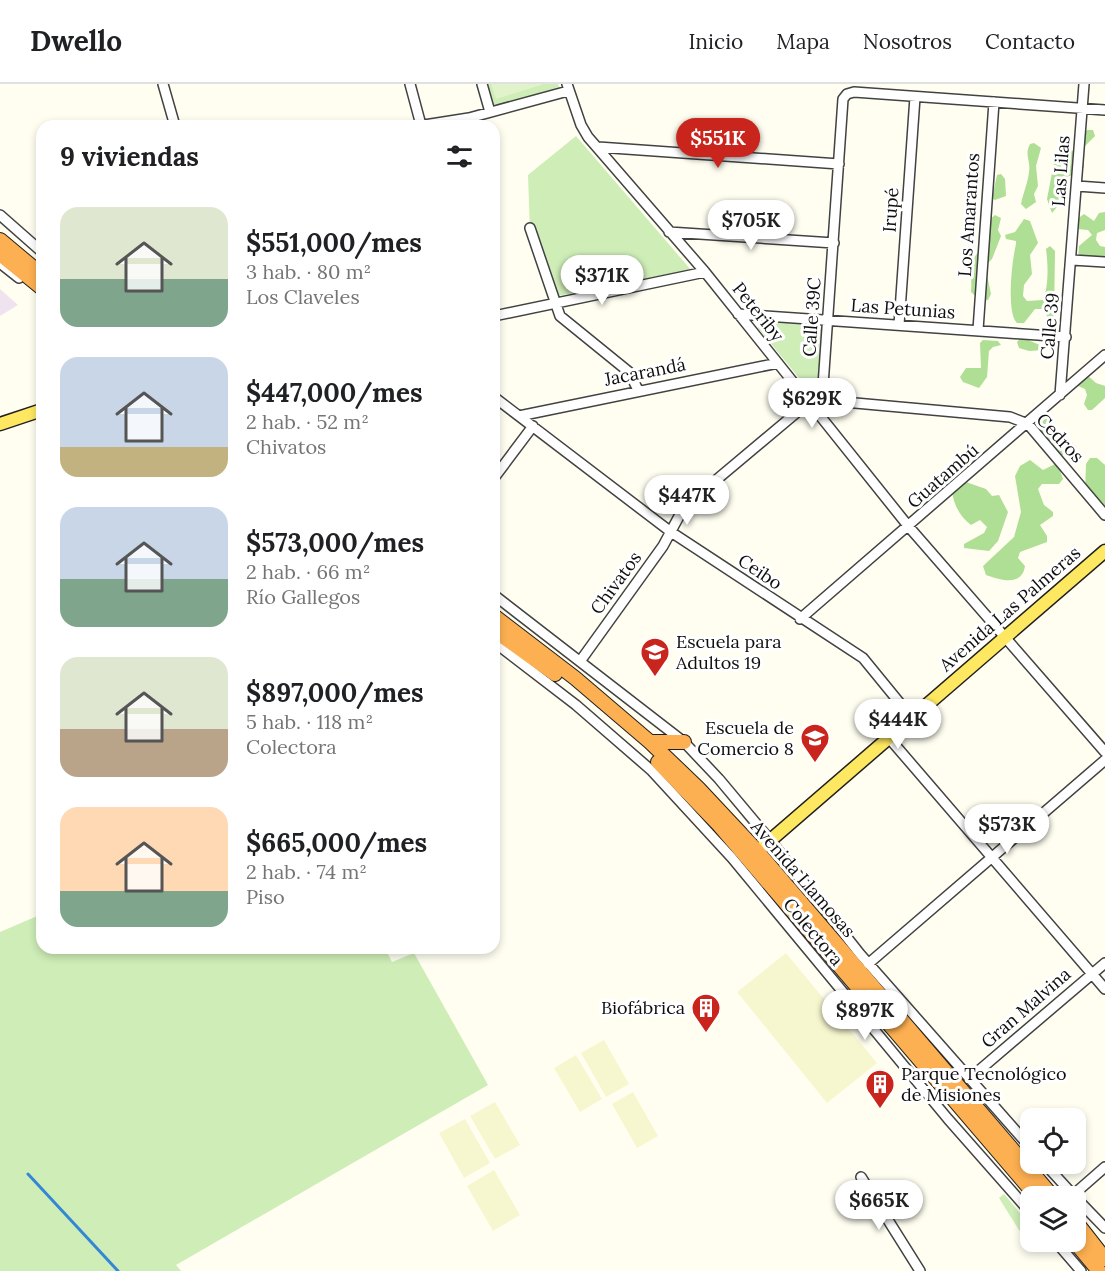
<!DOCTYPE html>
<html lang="es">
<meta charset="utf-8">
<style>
:root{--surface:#fff;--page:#f2f2f2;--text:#202124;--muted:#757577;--line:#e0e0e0;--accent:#c9251d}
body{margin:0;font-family:Lora,serif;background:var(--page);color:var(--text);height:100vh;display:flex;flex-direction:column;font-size:22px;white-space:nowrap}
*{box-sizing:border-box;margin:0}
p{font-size:20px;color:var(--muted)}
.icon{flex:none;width:33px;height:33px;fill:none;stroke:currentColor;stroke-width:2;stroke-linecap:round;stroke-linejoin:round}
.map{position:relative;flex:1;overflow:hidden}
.drawer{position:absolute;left:36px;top:36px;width:464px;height:834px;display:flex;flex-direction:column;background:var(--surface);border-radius:18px;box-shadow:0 3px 9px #0003}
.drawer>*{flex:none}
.controls{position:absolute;left:1020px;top:1024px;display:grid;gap:12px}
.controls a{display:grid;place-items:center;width:66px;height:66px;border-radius:12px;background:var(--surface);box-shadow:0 3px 9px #0003;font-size:30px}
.price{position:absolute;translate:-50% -51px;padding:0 14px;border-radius:21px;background:#fff;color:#222;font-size:20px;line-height:39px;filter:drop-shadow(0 2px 3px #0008)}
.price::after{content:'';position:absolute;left:50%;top:36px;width:18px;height:14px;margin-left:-9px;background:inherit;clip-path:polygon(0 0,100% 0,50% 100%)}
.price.active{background:var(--accent);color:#fff}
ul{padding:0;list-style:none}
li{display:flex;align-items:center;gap:18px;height:150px;padding:0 24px}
li span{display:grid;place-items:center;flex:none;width:168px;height:120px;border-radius:18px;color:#555}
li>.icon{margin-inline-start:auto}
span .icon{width:72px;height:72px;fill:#fffc;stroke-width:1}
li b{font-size:26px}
h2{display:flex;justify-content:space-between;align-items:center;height:72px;padding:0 24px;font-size:26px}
header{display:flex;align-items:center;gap:36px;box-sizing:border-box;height:84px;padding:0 30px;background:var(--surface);border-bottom:2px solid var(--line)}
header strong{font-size:28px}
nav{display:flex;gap:33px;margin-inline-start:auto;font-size:21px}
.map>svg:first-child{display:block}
</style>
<header>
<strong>Dwello</strong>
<nav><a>Inicio</a><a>Mapa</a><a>Nosotros</a><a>Contacto</a></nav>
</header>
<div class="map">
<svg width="1105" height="1187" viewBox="0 0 1105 1187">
<rect width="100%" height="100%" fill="#fffef1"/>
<path fill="#eee3ee" d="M0,205L18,221L0,232Z"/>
<path fill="#f7f7cf" d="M786,869L877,979L827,1019L737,908Z
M604,956L629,1000L606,1013L581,969Z
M576,971L602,1015L580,1028L554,984Z
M633,1008L658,1052L637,1064L612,1020Z
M495,1018L520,1061L495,1075L470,1032Z
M465,1035L490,1079L464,1094L439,1049Z
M494,1086L520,1131L493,1147L467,1102Z"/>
<path fill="#ceedb7" d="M487,0H558L559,3L502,20H493Z
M576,52L691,186L552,213L530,148L528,91Z
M765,237L817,240L824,248L821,297L809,306L758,244Z
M42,830V864H385L392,878L414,869L488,1001L176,1181L181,1187H0V848Z
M1004,1110L1030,1141V1156L1019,1146L999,1114Z"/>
<path fill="#afde95" d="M1087,46H1093L1095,52L1082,65L1084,83L1078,90L1061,94V118L1052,129L1047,115L1056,68L1064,64L1073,67Z
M1034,59L1041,64L1036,82L1038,102L1034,110L1036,118L1026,125L1021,120C1023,109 1028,99 1029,88C1031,77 1024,71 1030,60Z
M1001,90L1005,95L1006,112L995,116L992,114L997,91Z
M1105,128V146L1097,149L1096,156L1100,162L1105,163V175L1097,172L1087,176L1078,175L1079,162L1092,151L1088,146L1077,145L1076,136L1084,130L1094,137L1099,129Z
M995,131L1001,134L998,146L1001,152L992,175L985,182L991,210L988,216L981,217L971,208C973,189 965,176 984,164L988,137Z
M1024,135L1030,137L1038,159L1030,171L1032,190L1024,201L1023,212L1027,217L1043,216C1049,201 1048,180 1046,165L1050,162L1055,167L1054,232L1050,236L1042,225H1035L1024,239H1017C1006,229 1012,176 1016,160V157L1006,155L1005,151L1015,148Z
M1021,253L1042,262L1044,266L1029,267L1019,264L1017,258Z
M983,256L998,257L1001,261L993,263L989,267L987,293L979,304L963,298L960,293L966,284H981L980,259Z
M1086,290L1096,299L1105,302V314L1092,326H1088L1084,320L1087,311L1085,305L1076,301Z
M1044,331L1048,332L1053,342L1077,363L1074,369L1053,373L1036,358L1039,334Z
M1090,374H1097L1105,381V431L1085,409L1086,380Z
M1030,376L1043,386L1055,380L1058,381L1063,395L1059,400H1042L1038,405L1044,421L1053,428V432L1040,441L1047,452V458L1020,468L1018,474L1025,482C1022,503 1000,496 986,491L983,482L1014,453L1021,428L1015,392L1020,382Z
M963,397L986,405L992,412L999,411L1008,428L998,457L989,467L964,464V460L984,449L987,443L980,436L971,441C960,433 954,421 952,408Z"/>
<path fill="#e1f3ca" d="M491,0H544L496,15Z"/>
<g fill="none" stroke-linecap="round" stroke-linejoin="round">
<path stroke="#3486d6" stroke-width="3" d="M28,1090L118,1187"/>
<g stroke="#424242" stroke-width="12">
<path id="minor" d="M163,0L175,42
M410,0L421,41
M482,0L490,28
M567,0L581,41L588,53L705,188L909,443L1105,668
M418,42L469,34L568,7
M598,63L839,80
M1077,102L1105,104
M0,131L42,168
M530,144L560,232L629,288L638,306
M669,148L834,159
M1072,176L1105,178
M0,179L19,194
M738,230L1066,253
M494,232L705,188
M899,241L915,13
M978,246L994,18
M1060,311L1084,0
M494,313L671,448L863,574L912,634
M822,316L843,15L847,10L854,8L1105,26
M519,332L778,279
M494,394L533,342
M494,511L684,658L719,695L770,756L860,870L1030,1063
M800,535L1105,271
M494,558L576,621L651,686L732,774L948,1035L1030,1128
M581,576L663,462L684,423L808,319L822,316L1010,333L1028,340L1105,431
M889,654L1105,905
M868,880L1105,676
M969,995L1105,879
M1045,1080L1075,1113
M861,1093L920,1187
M1073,1111L1105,1083
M1076,1114L1105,1144
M1056,1158L1081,1187"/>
</g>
<g stroke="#202020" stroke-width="15">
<path id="major" d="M0,340L42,326
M751,773L1105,467"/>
</g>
<g stroke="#202020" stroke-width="16">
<path id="highway" d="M0,156L42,191
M0,170L42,204
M494,532L575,594L650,658L698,704L757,767L1053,1113
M494,546L555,590
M650,658H684
M658,678L719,741L1037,1113
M1076,1138L1105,1175
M1075,1158L1099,1187"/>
</g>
<use href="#minor" stroke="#fff" stroke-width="9"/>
<use href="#major" stroke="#ffe861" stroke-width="12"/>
<use href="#highway" stroke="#fdb051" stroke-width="14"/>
</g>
<defs>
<g id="school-pin" transform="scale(1.5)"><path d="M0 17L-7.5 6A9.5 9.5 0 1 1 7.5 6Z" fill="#c9251d" stroke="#fff"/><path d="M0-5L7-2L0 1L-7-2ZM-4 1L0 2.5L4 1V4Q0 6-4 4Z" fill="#fff"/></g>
<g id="building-pin" transform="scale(1.5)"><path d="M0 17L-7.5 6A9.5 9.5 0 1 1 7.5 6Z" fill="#c9251d" stroke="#fff"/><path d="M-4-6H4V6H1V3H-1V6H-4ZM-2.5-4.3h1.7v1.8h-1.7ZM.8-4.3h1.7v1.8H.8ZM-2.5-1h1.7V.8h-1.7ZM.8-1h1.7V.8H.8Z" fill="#fff"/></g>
</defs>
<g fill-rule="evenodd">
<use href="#school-pin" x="655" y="568"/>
<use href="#school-pin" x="815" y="654"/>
<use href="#building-pin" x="706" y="924"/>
<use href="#building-pin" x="880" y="1000"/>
</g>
<g text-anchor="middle" stroke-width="6" stroke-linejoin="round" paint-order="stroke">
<g font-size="18" fill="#0f0f0f" stroke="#fff">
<text transform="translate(1061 87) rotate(-86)" y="6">Las Lilas</text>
<text transform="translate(891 126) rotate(-86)" y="6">Irupé</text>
<text transform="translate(969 131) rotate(-86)" y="6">Los Amarantos</text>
<text transform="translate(903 225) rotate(4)" y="6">Las Petunias</text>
<text transform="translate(758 228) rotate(51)" y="6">Peteriby</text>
<text transform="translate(812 233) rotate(-86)" y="6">Calle 39C</text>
<text transform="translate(1050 242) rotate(-85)" y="6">Calle 39</text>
<text transform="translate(645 288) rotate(-11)" y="6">Jacarandá</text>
<text transform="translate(1060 354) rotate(47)" y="6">Cedros</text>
<text transform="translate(943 392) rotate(-41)" y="6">Guatambú</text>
<text transform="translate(760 488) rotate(34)" y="6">Ceibo</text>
<text transform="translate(616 499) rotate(-54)" y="6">Chivatos</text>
<text transform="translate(1010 525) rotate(-41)" y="6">Avenida Las Palmeras</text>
<text transform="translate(803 795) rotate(49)" y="6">Avenida Llamosas</text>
<text transform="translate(813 848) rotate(50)" y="6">Colectora</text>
<text transform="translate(1026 924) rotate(-41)" y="6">Gran Malvina</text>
</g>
<g font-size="18" fill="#0f0f0f" stroke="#fff" text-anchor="start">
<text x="676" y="564">Escuela para<tspan x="676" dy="21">Adultos 19</tspan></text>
<text x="794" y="650" text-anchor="end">Escuela de<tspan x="794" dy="21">Comercio 8</tspan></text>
<text x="685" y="930" text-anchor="end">Biofábrica</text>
<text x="901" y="996">Parque Tecnológico<tspan x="901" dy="21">de Misiones</tspan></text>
</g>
</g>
</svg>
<div class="controls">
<a><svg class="icon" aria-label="locate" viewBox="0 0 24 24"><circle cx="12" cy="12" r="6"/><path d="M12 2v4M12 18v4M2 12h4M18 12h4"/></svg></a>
<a><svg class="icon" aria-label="layers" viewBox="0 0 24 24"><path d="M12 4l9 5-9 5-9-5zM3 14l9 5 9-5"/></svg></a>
</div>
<b class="price active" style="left:718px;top:85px">$551K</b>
<b class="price" style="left:751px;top:167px">$705K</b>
<b class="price" style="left:602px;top:222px">$371K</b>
<b class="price" style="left:812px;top:345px">$629K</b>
<b class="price" style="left:687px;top:442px">$447K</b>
<b class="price" style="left:898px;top:666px">$444K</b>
<b class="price" style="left:1007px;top:771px">$573K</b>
<b class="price" style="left:865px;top:957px">$897K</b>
<b class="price" style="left:879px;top:1147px">$665K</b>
<section class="drawer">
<h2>9 viviendas<svg class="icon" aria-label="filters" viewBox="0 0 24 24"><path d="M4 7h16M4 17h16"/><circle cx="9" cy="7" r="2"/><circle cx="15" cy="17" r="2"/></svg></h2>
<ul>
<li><span style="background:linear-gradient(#dfe7d0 60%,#7fa58c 0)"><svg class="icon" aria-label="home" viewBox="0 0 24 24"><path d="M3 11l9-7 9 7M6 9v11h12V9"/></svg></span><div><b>$551,000/mes</b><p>3 hab. · 80 m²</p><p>Los Claveles</p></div></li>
<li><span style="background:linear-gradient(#c9d6e8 75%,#c2b280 0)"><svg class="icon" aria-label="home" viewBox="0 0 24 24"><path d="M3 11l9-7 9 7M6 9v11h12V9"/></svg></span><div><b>$447,000/mes</b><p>2 hab. · 52 m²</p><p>Chivatos</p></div></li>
<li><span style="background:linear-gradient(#c9d6e8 60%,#7fa58c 0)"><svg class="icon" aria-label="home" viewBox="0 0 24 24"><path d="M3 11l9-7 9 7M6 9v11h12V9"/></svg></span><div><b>$573,000/mes</b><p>2 hab. · 66 m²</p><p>Río Gallegos</p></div></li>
<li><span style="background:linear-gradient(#dfe7d0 60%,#b9a48a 0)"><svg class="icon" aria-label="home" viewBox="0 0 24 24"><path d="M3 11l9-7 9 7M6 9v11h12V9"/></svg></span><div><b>$897,000/mes</b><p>5 hab. · 118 m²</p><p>Colectora</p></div></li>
<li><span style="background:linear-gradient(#ffd9b3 70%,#7fa58c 0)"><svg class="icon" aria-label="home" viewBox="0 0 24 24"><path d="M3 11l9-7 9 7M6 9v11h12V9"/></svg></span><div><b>$665,000/mes</b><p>2 hab. · 74 m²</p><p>Piso</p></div></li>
</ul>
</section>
</div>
